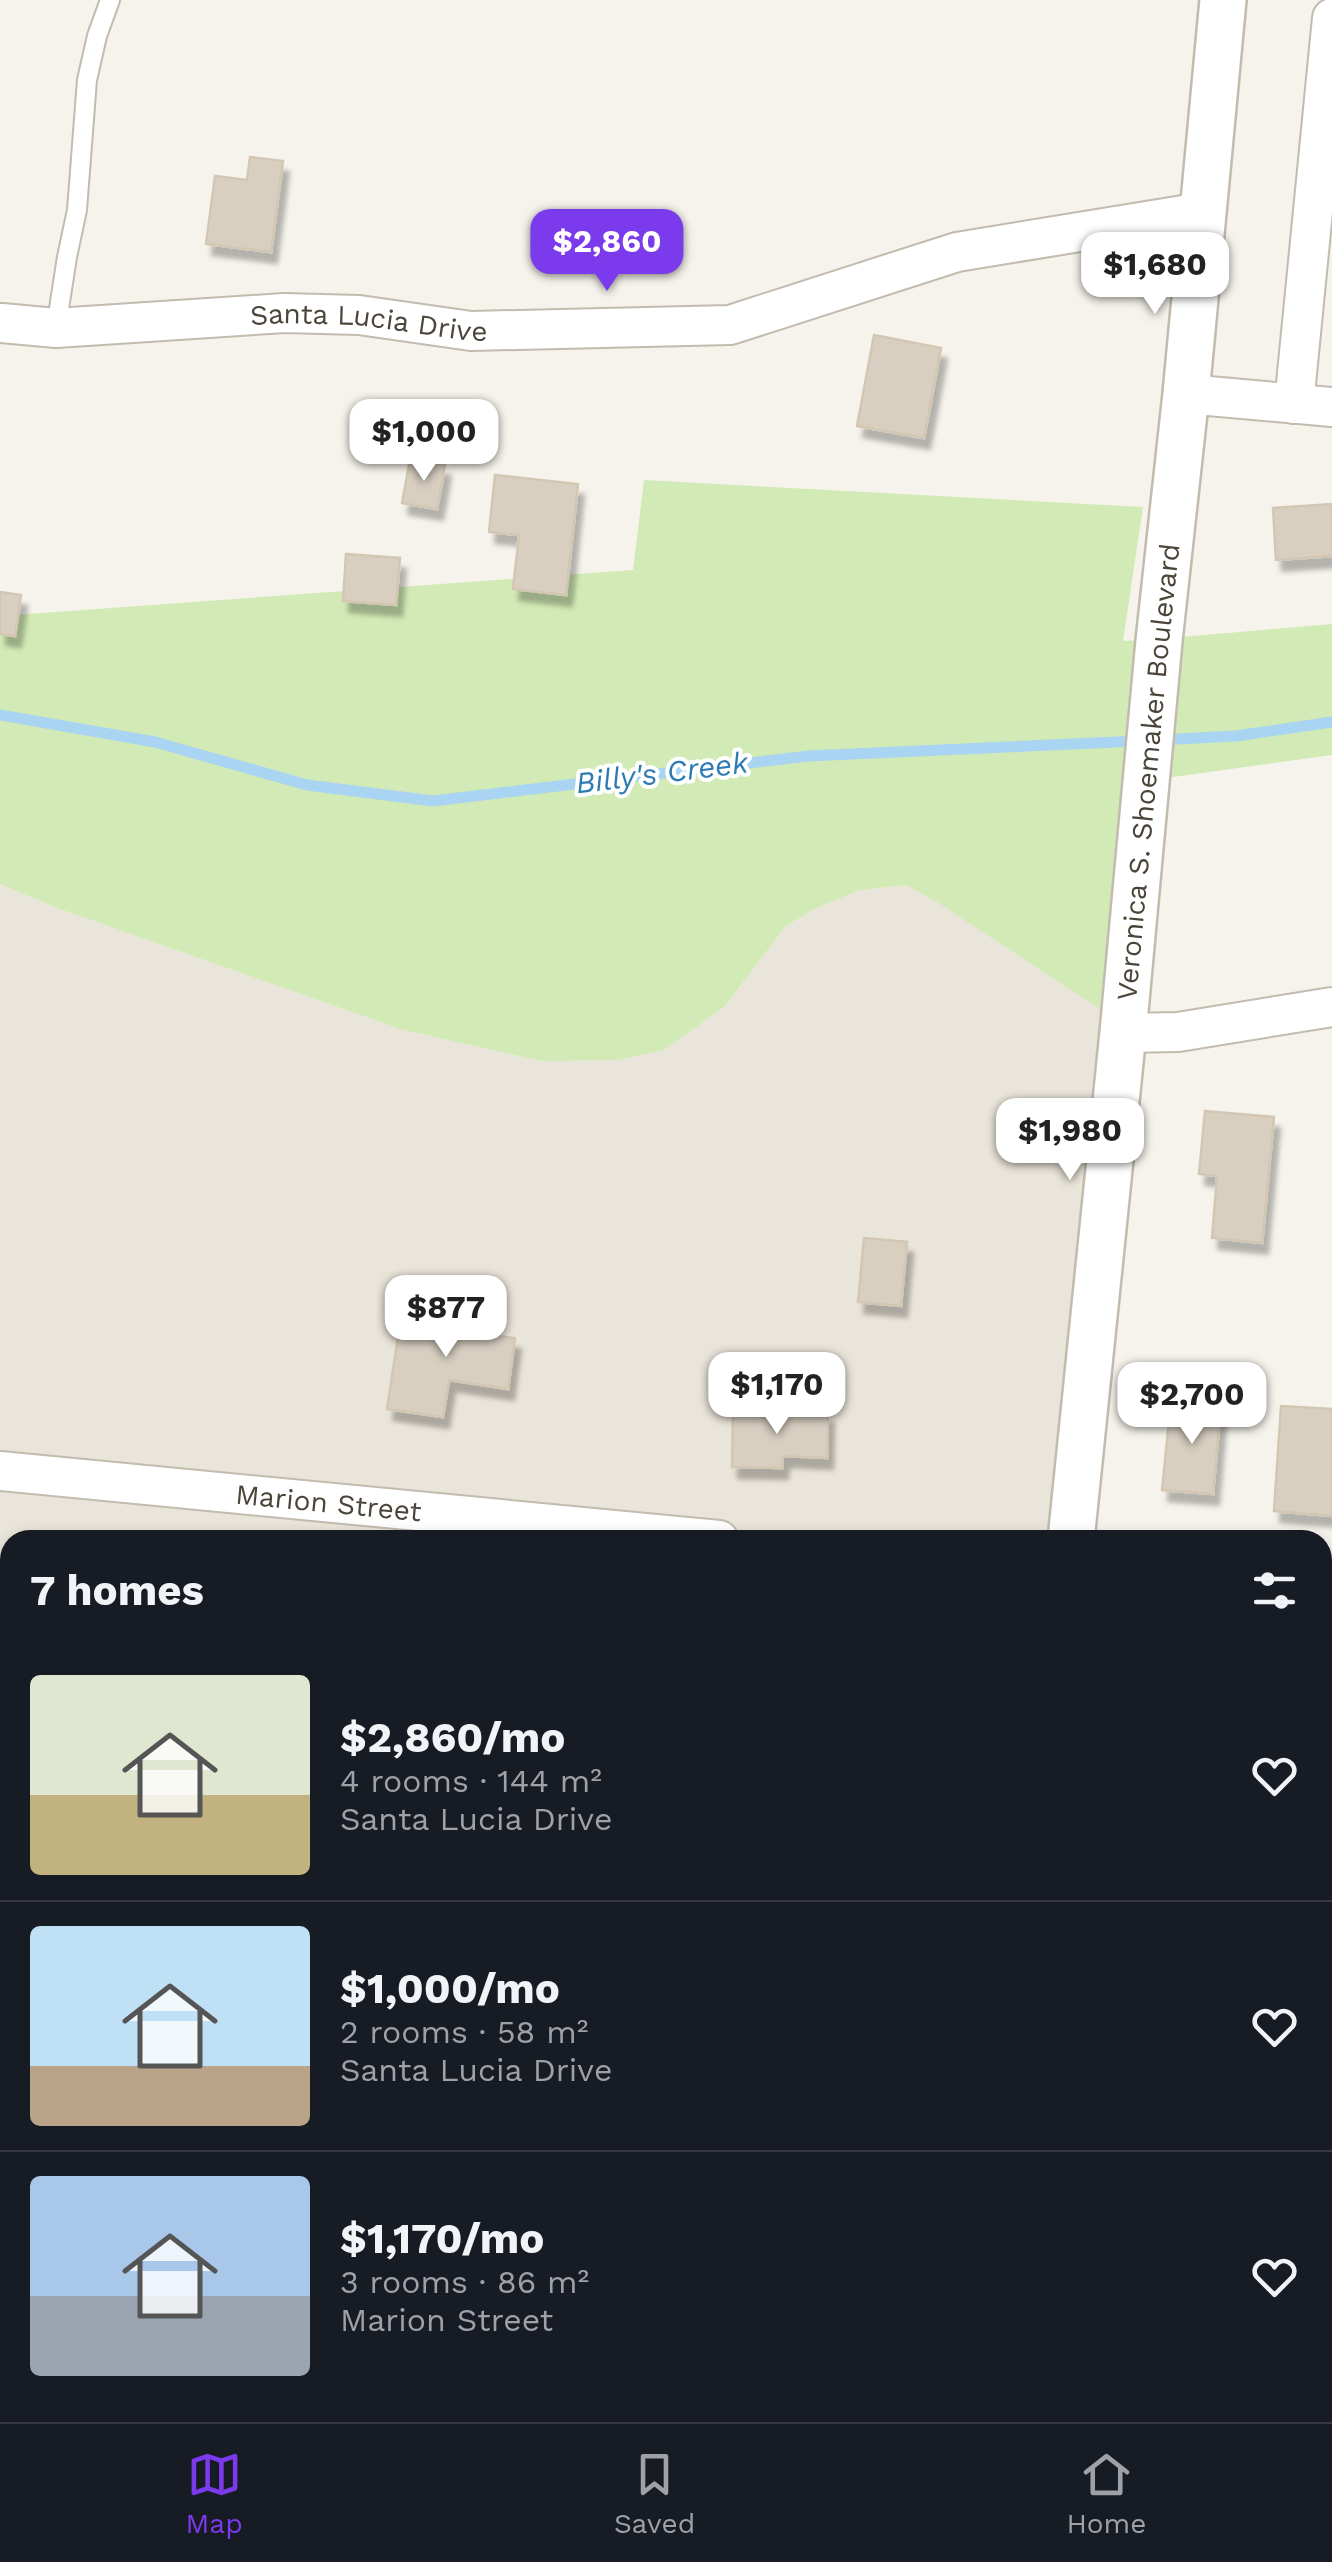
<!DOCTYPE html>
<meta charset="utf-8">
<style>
:root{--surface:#171b24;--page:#20242c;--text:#f1f3f6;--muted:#9ea1a6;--line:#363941;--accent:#7c3aed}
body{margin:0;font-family:"Work Sans",sans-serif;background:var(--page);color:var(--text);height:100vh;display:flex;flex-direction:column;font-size:38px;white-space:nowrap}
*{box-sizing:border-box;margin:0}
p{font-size:32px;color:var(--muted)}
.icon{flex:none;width:55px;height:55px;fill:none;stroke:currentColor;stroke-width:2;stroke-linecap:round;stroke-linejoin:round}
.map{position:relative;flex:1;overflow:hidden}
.sheet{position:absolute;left:0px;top:1530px;width:1332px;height:892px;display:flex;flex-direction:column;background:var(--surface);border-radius:30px 30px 0 0;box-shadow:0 5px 15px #0003}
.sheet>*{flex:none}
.price{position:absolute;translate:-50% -85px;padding:0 22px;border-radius:20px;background:#fff;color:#222;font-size:32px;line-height:65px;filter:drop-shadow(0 2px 5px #0008)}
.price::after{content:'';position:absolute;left:50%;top:60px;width:30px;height:22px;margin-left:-15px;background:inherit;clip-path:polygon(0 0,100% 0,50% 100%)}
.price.selected{background:var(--accent);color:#fff}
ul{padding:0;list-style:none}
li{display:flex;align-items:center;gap:30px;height:250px;padding:0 30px}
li+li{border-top:2px solid var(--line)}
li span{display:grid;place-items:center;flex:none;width:280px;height:200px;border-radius:10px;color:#555}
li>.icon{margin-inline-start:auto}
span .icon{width:120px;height:120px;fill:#fffc;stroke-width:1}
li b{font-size:42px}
h2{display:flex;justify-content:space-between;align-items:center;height:120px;padding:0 30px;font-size:42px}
.tabs{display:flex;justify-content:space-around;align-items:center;height:140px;border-top:2px solid var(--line);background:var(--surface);font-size:28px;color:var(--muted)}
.tabs a{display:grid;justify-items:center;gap:5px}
.tabs .selected{color:var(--accent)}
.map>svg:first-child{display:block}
</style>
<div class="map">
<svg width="1332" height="2422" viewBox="0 0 1332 2422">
<defs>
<filter id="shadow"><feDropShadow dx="6" dy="11" stdDeviation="2.5" flood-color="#0004"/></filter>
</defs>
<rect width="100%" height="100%" fill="#f6f3ec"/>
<path fill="#eae5da" d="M1123,814L1051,1540H10V2412L957,2413L956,2422H0V884L57,908L403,1030L541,1061L664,1050L725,1006L785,927L812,910L860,890L907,885L940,904Z"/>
<path fill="#d2eab5" d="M644,480L1143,507L1123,641L1140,640L1124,809L1100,1009L940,904L906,885L860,890L812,910L785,927L725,1006L664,1050L617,1060L541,1061L403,1030L57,908L0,884V616L633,570Z
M1332,624V755L1166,778L1180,637Z
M1323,1601L1332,1602V2422H996L997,2412H1322Z"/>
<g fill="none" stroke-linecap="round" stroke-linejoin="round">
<path stroke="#a9d4f2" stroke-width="11" d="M0,715L155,742L307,785L433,801L808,756L1139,741
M1157,740L1236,736L1332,722"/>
</g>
<path fill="#d8cfc1" stroke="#d3c7b4" stroke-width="2.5" filter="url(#shadow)" d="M250,157L283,161L271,252L206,244L215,176L247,180Z
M874,335L941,348L924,438L857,426Z
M410,459L445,465L437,509L402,503Z
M495,475L578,484L566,595L513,589L519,535L489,532Z
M1332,504V556L1276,560L1273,508Z
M346,554L400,558L396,605L343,601Z
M0,592L21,595L15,636L0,634Z
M1205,1111L1274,1117L1262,1243L1212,1238L1217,1176L1199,1174Z
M864,1238L907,1242L901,1306L858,1302Z
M452,1304L487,1309L483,1334L515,1338L508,1389L449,1380L443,1417L387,1409L401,1317L449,1324Z
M1171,1399L1221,1404L1213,1494L1162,1490Z
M1281,1406L1332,1409V1516L1274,1511Z
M733,1409L828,1412L827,1458L783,1456L782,1468L732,1467Z
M10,1761V1874L0,1873V1785L8,1786Z
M0,1959L10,1960V2029L0,2028Z
M0,2074L10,2075V2125L0,2124Z
M502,2412H646L645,2422H501Z"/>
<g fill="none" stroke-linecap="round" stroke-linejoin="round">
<g stroke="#c2bbae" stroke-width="22">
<path id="service" d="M56,328L67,257L77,210L87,80L97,36L110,0
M0,2139L10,2140
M767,2422L768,2412
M1142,2422L1143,2412"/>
</g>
<g stroke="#c2bbae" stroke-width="42">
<g id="minor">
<path id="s1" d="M2,323L56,328L284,313L359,315L471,331L730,325L957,252L1202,212"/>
<path d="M1186,394L1332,407"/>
<path d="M1294,404L1332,18"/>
<path d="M1123,1033L1178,1032L1332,1007"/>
<path id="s2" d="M0,1471L719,1540"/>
<path d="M1322,1595L1332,1596"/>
<path d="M0,2223L10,2224"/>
<path d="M413,2422L414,2412"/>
</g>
</g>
<g stroke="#c2bbae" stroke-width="50">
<g id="tertiary">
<path id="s3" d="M1071,1540L1123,1033L1159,641L1186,394L1223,0"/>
<path d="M976,2422L977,2412"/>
</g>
</g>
<path stroke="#c4b79f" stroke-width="6" stroke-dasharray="5 5" stroke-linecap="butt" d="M1322,2378L1332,2379"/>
<use href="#service" stroke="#fff" stroke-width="18"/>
<use href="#minor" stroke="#fff" stroke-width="38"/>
<use href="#tertiary" stroke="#fff" stroke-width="45"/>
</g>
<g text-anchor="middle" stroke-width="8" stroke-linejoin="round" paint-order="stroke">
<g font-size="28" fill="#4b4439" stroke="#fff">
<text dy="10" stroke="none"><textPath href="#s1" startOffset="368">Santa Lucia Drive</textPath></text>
<text dy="10" stroke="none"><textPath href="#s3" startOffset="772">Veronica S. Shoemaker Boulevard</textPath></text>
<text dy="10" stroke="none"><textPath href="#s2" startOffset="330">Marion Street</textPath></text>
</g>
<g font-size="30" font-style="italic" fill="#2e7ab2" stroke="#fff">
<text transform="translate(662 773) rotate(-7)" y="10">Billy's Creek</text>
</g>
</g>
</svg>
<b class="price selected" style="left:607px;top:294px">$2,860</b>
<b class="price" style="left:1155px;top:317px">$1,680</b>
<b class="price" style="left:424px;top:484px">$1,000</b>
<b class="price" style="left:1070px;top:1183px">$1,980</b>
<b class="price" style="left:446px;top:1360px">$877</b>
<b class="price" style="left:777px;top:1437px">$1,170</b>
<b class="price" style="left:1192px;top:1447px">$2,700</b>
<section class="sheet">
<h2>7 homes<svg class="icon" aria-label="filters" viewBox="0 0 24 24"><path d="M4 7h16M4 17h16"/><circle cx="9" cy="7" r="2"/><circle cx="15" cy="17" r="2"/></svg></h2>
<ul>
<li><span style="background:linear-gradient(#dfe7d0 60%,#c2b280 0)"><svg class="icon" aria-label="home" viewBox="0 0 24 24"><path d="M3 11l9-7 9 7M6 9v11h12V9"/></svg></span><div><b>$2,860/mo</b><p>4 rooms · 144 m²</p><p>Santa Lucia Drive</p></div><svg class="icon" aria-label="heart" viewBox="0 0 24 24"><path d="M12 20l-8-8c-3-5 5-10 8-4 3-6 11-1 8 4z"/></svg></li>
<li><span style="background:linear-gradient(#bfe0f5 70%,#b9a48a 0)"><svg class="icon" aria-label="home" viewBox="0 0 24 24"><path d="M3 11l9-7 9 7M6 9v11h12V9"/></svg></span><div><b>$1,000/mo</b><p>2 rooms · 58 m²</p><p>Santa Lucia Drive</p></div><svg class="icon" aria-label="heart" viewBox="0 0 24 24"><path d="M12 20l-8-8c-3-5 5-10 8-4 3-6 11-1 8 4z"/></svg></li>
<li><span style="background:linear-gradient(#a9c7e8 60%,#9aa5b1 0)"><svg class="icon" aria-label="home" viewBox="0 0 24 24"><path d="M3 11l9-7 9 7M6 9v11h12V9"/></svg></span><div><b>$1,170/mo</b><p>3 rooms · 86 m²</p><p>Marion Street</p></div><svg class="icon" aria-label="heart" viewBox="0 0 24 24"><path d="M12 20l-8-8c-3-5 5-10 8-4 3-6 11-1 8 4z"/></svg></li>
</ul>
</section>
</div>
<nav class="tabs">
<a class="selected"><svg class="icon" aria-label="map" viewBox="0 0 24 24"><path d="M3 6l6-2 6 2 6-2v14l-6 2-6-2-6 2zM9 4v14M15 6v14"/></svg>Map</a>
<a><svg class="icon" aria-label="saved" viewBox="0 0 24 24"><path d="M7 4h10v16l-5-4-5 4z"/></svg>Saved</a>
<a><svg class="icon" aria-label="home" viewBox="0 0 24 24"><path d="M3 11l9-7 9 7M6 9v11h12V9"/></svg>Home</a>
</nav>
